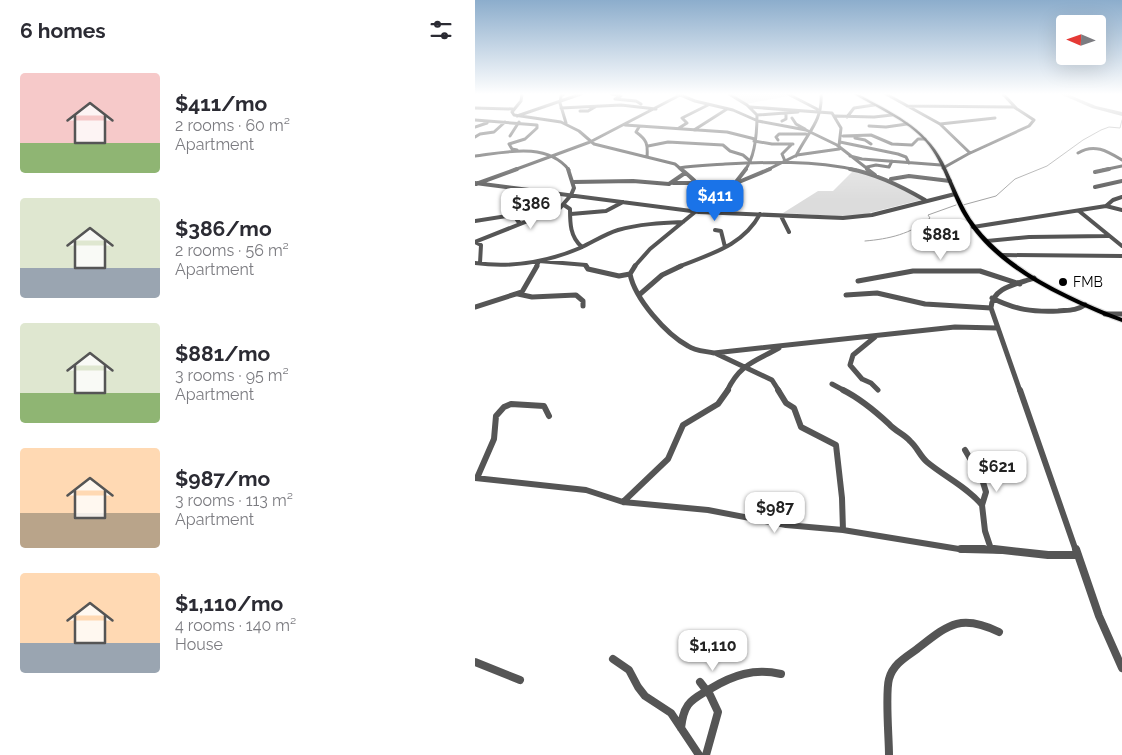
<!DOCTYPE html>
<meta charset="utf-8">
<style>
:root{--surface:#fff;--page:#f2f2f3;--text:#2b2b33;--muted:#7c7c81;--accent:#1a73e8}
body{margin:0;font-family:Raleway,sans-serif;background:var(--page);color:var(--text);height:100vh;display:flex;flex-direction:column;font-size:19px;white-space:nowrap}
*{box-sizing:border-box;margin:0}
p{font-size:16px;color:var(--muted)}
.icon{flex:none;width:28px;height:28px;fill:none;stroke:currentColor;stroke-width:2;stroke-linecap:round;stroke-linejoin:round}
.map{position:relative;flex:1;overflow:hidden}
.panel{display:flex;flex-direction:column;background:var(--surface);width:475px}
.panel>*{flex:none}
.needle{width:32px;rotate:272deg}
.fabs{position:absolute;left:581px;top:15px;display:grid;gap:10px}
.fabs a{display:grid;place-items:center;width:50px;height:50px;border-radius:5px;background:var(--surface);box-shadow:0 5px 20px #0002;font-size:25px}
.price{position:absolute;translate:-50% -42px;padding:0 11px;border-radius:10px;background:#fff;color:#222;font-size:16px;line-height:32px;filter:drop-shadow(0 1px 2px #0008)}
.price::after{content:'';position:absolute;left:50%;top:30px;width:15px;height:11px;margin-left:-8px;background:inherit;clip-path:polygon(0 0,100% 0,50% 100%)}
.price.active{background:var(--accent);color:#fff}
ul{padding:0;list-style:none}
li{display:flex;align-items:center;gap:15px;height:125px;padding:0 20px}
li span{display:grid;place-items:center;flex:none;width:140px;height:100px;border-radius:5px;color:#555}
li>.icon{margin-inline-start:auto}
span .icon{width:60px;height:60px;fill:#fffc;stroke-width:1}
li b{font-size:21px}
h2{display:flex;justify-content:space-between;align-items:center;height:60px;padding:0 20px;font-size:21px}
main{display:flex;flex:1;min-height:0}
.map>svg:first-child{display:block}
</style>
<main>
<section class="panel">
<h2>6 homes<svg class="icon" aria-label="filters" viewBox="0 0 24 24"><path d="M4 7h16M4 17h16"/><circle cx="9" cy="7" r="2"/><circle cx="15" cy="17" r="2"/></svg></h2>
<ul>
<li><span style="background:linear-gradient(#f6c9c9 70%,#8fb573 0)"><svg class="icon" aria-label="home" viewBox="0 0 24 24"><path d="M3 11l9-7 9 7M6 9v11h12V9"/></svg></span><div><b>$411/mo</b><p>2 rooms · 60 m²</p><p>Apartment</p></div></li>
<li><span style="background:linear-gradient(#dfe7d0 70%,#9aa5b1 0)"><svg class="icon" aria-label="home" viewBox="0 0 24 24"><path d="M3 11l9-7 9 7M6 9v11h12V9"/></svg></span><div><b>$386/mo</b><p>2 rooms · 56 m²</p><p>Apartment</p></div></li>
<li><span style="background:linear-gradient(#dfe7d0 70%,#8fb573 0)"><svg class="icon" aria-label="home" viewBox="0 0 24 24"><path d="M3 11l9-7 9 7M6 9v11h12V9"/></svg></span><div><b>$881/mo</b><p>3 rooms · 95 m²</p><p>Apartment</p></div></li>
<li><span style="background:linear-gradient(#ffd9b3 65%,#b9a48a 0)"><svg class="icon" aria-label="home" viewBox="0 0 24 24"><path d="M3 11l9-7 9 7M6 9v11h12V9"/></svg></span><div><b>$987/mo</b><p>3 rooms · 113 m²</p><p>Apartment</p></div></li>
<li><span style="background:linear-gradient(#ffd9b3 70%,#9aa5b1 0)"><svg class="icon" aria-label="home" viewBox="0 0 24 24"><path d="M3 11l9-7 9 7M6 9v11h12V9"/></svg></span><div><b>$1,110/mo</b><p>4 rooms · 140 m²</p><p>House</p></div></li>
</ul>
</section>
<div class="map">
<svg width="647" height="755" viewBox="0 0 647 755">
<rect width="100%" height="100%" fill="#fff"/>
<path fill="#dcdcdc" d="M256,94H310L313,96L271,104Z
M378,171C403,177 426,184 446,200L378,217L308,213L343,191H358Z"/>
<g fill="none" stroke-linecap="round" stroke-linejoin="round">
<path stroke="#a3a3a3" stroke-width="1" d="M488,205L521,196L540,179L572,166L608,140L626,130L634,127L645,128L647,120
M390,241C414,239 436,234 455,218L453,215L481,205"/>
<path fill="#a3a3a3" fill-rule="evenodd" d="M585,94H592L621,106L647,112V116L617,108Z"/>
<g stroke="#dbdbdb" stroke-width="2">
<path id="major" d="M379,94H383C416,112 450,127 468,162C479,183 486,207 501,226C537,272 594,297 647,318V322C635,318 623,313 612,308C566,288 515,260 489,216C475,192 469,163 451,142C432,120 403,109 379,94Z"/>
</g>
<path stroke="#555" stroke-width="3" d="M47,94L46,101L37,112L39,115L86,122L104,131L119,144L200,164L207,170
M89,94L86,96L85,103L91,123
M137,94L146,96L140,99L161,101L166,104
M203,94L220,101L258,110L283,121L331,130L362,145L394,170
M254,94L272,105L282,115C282,132 280,157 270,170
M313,94L342,109
M411,94L465,124L520,118
M528,94L541,108
M432,106L539,107L559,120L554,126L493,154L468,168
M275,107L357,113L366,128L364,146
M0,108L38,109
M86,108L146,105L181,109
M105,111H113L120,107
M282,115L323,112
M42,116L106,94
M360,116L399,117L417,115
M372,117L379,108L399,105
M317,118L321,124L330,129
M0,120L62,125V128L50,139L34,144L37,149L42,150
M307,121L311,119V114
M465,124L495,153
M150,125L252,132L280,139
M394,126L411,127L432,124
M0,127L12,123
M164,127L161,132C172,140 173,144 172,157
M204,128L212,123L207,118L233,105
M219,130L252,109
M35,136L44,122
M368,136L396,135L417,144L437,145L443,139H450
M0,137L5,134L19,132L30,122
M380,138L390,140L396,144
M303,140L301,137L304,134H331
M279,141L297,144H318
M365,142L423,154L431,157L434,163
M173,146L193,142L248,145L255,151L268,155L275,161
M603,153C619,143 632,151 647,160
M0,156C31,152 72,142 94,170
M321,156C332,133 348,121 346,94
M375,156L387,159L466,165
M310,161L307,154L316,145
M392,167L401,165L414,167L417,161
M204,168C219,165 235,165 250,164C294,162 338,160 381,170
M39,170L115,142L207,94
M292,170L322,155L364,149
M628,170L647,166"/>
<path stroke="#555" stroke-width="4" d="M206,169C226,186 227,185 224,212
M375,169C402,174 426,186 450,200
M392,169L400,175
M620,172L634,169
M416,179L434,176L475,181
M98,182L158,181L194,184L210,173
M0,183L224,212L368,218L397,215L480,194
M198,183H222
M223,183L256,187
M1,184L42,169
M259,184L295,169
M620,187L647,181
M89,205L95,209C95,223 95,237 107,247
M631,206L647,210
M33,207L45,224
M604,211L647,246
M237,213L271,169
M96,214L131,211L148,202
M306,216L314,232
M0,221L38,215
M498,227L631,206L638,200L647,197
M240,230L246,231L250,247
M512,241L554,237L632,236
M0,242L85,208L96,195L99,188L93,169
M0,242L6,245L5,263
M528,255L647,256
M0,263C36,268 72,262 105,248C118,242 130,234 143,230C164,224 186,223 208,222
M61,267L64,261L111,265L112,267
M159,267L175,249L220,212
M203,267C235,254 268,246 285,214"/>
<path stroke="#555" stroke-width="5" d="M111,266L113,269L144,276L155,274
M160,266L155,274C160,299 191,334 213,346C220,351 230,351 239,353L480,327L522,328
M383,281L438,271H505L545,284
M43,294L57,297L101,295L108,301V306
M164,295L187,275L206,266
M371,295L402,293L450,304L516,308
M517,298C541,310 557,312 583,311C593,310 601,311 610,305
M0,307L47,292L62,266
M630,314H647
M400,337L378,355L375,365L387,379L396,383L403,390
M242,354L297,380L304,391
M357,384L370,391
M252,391C265,364 279,362 304,348
M545,391L516,308C517,287 543,284 559,278"/>
<path stroke="#555" stroke-width="6" d="M303,390L311,403L319,408L326,427L361,445L367,498L368,530
M368,390C386,399 400,411 414,424C420,431 429,434 435,441C442,447 445,456 452,462C470,477 492,487 507,505
M545,390L601,551
M490,450L507,479L511,492L507,505L510,531L516,549
M0,478L111,490L148,502L233,510L311,525L368,530L490,550L530,551
M2,478L19,439L21,416L29,407L36,404L69,406L74,416
M148,502L193,459L208,425L243,404L253,390"/>
<path stroke="#555" stroke-width="8" d="M486,549H509
M519,549L573,555H603
M601,549L624,616L647,668
M138,659L154,670L163,687L170,696L196,713L224,755
M0,662L45,680
M225,682L235,695L243,712L231,755
M206,728C207,720 208,712 213,705C218,698 227,694 235,689C258,675 279,668 306,674
M414,755C414,738 410,693 414,679C418,664 431,657 442,649C473,625 485,613 524,632"/>
<use href="#major" fill="#000" fill-rule="evenodd"/>
</g>
<linearGradient id="sky" x2="0" y2="1"><stop stop-color="#8cadcc"/><stop offset="0.47" stop-color="#fff"/><stop offset="1" stop-color="#fff" stop-opacity="0"/></linearGradient>
<rect width="647" height="200" fill="url(#sky)"/>
<circle fill="#000" stroke="#fff" stroke-width="2" cx="588" cy="282" r="5"/>
<g text-anchor="middle" stroke-width="4" stroke-linejoin="round" paint-order="stroke">
<g font-size="14" fill="#000" stroke="#fff" text-anchor="start">
<text x="598" y="287">FMB</text>
</g>
</g>
</svg>
<div class="fabs">
<a><svg class="needle" viewBox="-14 -14 28 28"><path d="M0-13l5 13h-10z" fill="#e53935"/><path d="M0 13l5-13h-10z" fill="#7c7c81"/></svg></a>
</div>
<b class="price active" style="left:240px;top:222px">$411</b>
<b class="price" style="left:56px;top:230px">$386</b>
<b class="price" style="left:466px;top:261px">$881</b>
<b class="price" style="left:522px;top:493px">$621</b>
<b class="price" style="left:300px;top:534px">$987</b>
<b class="price" style="left:238px;top:672px">$1,110</b>
</div>
</main>
